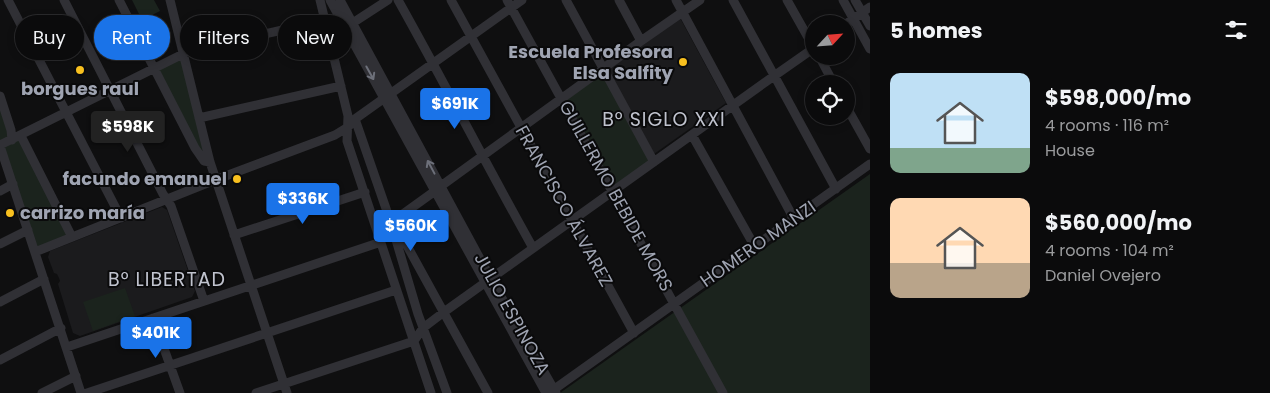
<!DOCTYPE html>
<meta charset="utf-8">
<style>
:root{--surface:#0b0b0c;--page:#141415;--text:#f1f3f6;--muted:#9a9b9d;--line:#2b2b2d;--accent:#1a73e8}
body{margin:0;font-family:Poppins,sans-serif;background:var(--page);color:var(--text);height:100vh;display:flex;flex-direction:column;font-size:19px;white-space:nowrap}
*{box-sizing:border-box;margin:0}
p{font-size:16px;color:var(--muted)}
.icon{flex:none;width:28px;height:28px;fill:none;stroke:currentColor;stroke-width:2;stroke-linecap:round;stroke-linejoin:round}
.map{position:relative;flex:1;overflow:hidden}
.details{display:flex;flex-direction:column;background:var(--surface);width:400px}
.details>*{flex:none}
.guide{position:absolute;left:15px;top:15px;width:475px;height:45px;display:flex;gap:10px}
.needle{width:32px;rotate:64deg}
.tools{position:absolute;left:805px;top:15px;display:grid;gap:10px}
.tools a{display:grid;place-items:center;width:50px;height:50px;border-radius:50%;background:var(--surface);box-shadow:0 2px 8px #0003,0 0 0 1px var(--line);font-size:25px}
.price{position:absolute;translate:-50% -42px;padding:0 11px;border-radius:5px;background:var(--accent);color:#fff;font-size:16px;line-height:32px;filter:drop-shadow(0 1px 2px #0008)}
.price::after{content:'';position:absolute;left:50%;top:30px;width:15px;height:11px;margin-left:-8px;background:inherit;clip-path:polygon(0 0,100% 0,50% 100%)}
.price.on{background:#222;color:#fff}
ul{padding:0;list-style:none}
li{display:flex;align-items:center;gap:15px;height:125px;padding:0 20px}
li span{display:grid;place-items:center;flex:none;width:140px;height:100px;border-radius:10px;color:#555}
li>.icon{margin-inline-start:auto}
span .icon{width:60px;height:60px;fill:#fffc;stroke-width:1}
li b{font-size:21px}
h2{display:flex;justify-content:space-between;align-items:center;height:60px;padding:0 20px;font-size:21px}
.pill{padding:0 18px;border-radius:22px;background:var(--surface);box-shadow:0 2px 8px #0003,0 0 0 1px var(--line);font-size:18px;line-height:45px}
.pill.on{background:var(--accent);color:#fff}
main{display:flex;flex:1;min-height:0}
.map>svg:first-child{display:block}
</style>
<main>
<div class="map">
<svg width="870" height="393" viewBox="0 0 870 393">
<rect width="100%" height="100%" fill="#0f0f10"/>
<path fill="#1b1b1d" d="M680,18L726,103L654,154L608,70Z
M162,207L167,210L195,291L192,297L80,336L73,333L58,284L60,281L59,278L57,274L54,273L48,257L50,251Z"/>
<path fill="#1b231d" d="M132,0H154L160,11L142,20Z
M182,53L210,162L201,157L153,69Z
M602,73L651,161L612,188L565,99Z
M0,98L11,140L21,136L72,237L35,252L0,146Z
M870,174V393H560Z
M125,288L135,316L93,331L83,302Z"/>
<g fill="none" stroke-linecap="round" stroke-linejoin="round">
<path stroke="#303035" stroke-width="9" d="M8,0L121,218
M64,0L163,194L171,206L204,301
M119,0L195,148L204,161L210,162
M170,0L210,162L287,393
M320,0L348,116L347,141L431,393
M330,0L546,393
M340,0L491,279L556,393
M398,0C444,82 487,166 533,248
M451,0L634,333
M507,0L723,393
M566,0L654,162
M619,0L641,41
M676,0L794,219
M733,0L836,189
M843,0L870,49
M855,0L870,26
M846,24L870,7
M348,26L388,0
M819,56L834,84
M0,96L11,130L12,140
M846,106L870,149
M199,118L341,86
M355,119L391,223L418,314L447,393
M692,135L755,247
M21,136L72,237
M0,145L189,51L318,22L335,21L343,17
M0,146L81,393
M441,186L641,41L700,0
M0,191L13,184
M394,222L488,393
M378,232L435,191
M234,235L365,192
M0,244L28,230
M35,252L215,180L335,135L348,127L355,119L522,0
M0,302L44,279
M153,318L180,393
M67,347L381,242
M0,360L61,328
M42,393L76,376
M87,393L396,290
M256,393L414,341L423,328L444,312L774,76L814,48L787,0
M549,393L870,164"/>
</g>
<defs><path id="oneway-shaft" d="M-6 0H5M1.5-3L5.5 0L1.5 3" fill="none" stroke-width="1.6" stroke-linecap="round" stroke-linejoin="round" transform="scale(1.25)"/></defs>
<g stroke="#6d707a">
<use href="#oneway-shaft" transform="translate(370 73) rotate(61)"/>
<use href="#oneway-shaft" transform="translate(431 167) rotate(-118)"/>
</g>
<g fill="#f8c01f" stroke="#0a0a0b" stroke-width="2">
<circle cx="683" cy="62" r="5"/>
<circle cx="80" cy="70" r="5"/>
<circle cx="237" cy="179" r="5"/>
<circle cx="10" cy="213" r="5"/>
</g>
<g text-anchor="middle" stroke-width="4" stroke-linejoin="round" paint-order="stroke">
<g font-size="18" font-weight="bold" fill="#9fa4b2" stroke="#0a0a0b" text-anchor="end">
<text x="673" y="58">Escuela Profesora<tspan x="673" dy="21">Elsa Salfity</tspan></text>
<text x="80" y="95" text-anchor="middle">borgues raul</text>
<text x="227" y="185">facundo emanuel</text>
<text x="20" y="219" text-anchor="start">carrizo maría</text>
</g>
<g font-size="18" fill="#9fa4b2" stroke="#0a0a0b">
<text transform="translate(616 196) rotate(61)" y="6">GUILLERMO BEBIDE MORS</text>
<text transform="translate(564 206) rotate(61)" y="6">FRANCISCO ÁLVAREZ</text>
<text transform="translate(758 244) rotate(-35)" y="6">HOMERO MANZI</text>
<text transform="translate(512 314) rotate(61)" y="6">JULIO ESPINOZA</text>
</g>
<g font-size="19" letter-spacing="1" fill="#c0c3ce" stroke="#0a0a0b">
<text x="664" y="126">B° SIGLO XXI</text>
<text x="167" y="286">B° LIBERTAD</text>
</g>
</g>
</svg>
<div class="tools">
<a><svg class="needle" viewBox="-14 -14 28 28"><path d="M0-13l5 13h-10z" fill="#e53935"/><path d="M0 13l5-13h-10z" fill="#9a9b9d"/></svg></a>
<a><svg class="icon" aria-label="locate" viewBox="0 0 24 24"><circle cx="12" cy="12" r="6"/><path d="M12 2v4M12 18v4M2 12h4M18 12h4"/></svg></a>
</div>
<b class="price" style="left:455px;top:130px">$691K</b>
<b class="price on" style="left:128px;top:153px">$598K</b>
<b class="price" style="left:303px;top:225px">$336K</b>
<b class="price" style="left:411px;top:252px">$560K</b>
<b class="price" style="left:156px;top:359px">$401K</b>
<div class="guide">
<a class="pill">Buy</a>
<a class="pill on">Rent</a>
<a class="pill">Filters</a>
<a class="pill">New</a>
</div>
</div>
<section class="details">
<h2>5 homes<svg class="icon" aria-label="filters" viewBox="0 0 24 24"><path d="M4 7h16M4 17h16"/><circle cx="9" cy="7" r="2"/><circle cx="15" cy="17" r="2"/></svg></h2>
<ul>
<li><span style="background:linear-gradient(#bfe0f5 75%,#7fa58c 0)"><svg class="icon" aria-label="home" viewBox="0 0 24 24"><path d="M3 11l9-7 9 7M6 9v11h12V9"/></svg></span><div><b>$598,000/mo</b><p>4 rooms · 116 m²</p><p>House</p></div></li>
<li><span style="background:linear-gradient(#ffd9b3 65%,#b9a48a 0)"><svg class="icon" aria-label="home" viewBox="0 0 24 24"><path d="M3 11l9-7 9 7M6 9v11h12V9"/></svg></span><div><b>$560,000/mo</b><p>4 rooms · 104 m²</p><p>Daniel Ovejero</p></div></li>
</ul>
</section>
</main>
